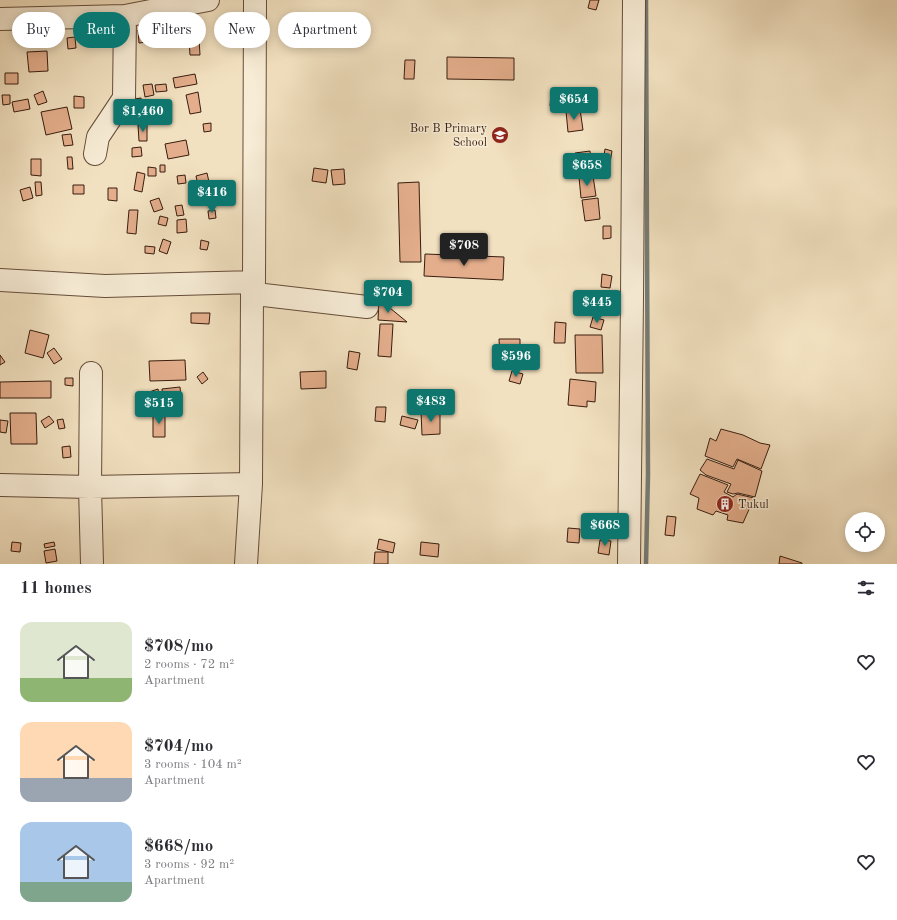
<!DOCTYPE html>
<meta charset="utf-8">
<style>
:root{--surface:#fff;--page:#f2f2f3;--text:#2b2b33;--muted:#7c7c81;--accent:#0f766e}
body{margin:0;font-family:"Old Standard TT",serif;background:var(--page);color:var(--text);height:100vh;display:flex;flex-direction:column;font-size:15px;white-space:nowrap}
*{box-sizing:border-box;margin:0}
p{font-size:13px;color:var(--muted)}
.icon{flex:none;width:22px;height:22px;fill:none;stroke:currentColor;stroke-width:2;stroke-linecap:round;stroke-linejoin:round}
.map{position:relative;height:564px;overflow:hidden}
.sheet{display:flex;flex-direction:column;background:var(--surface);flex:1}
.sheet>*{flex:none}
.banner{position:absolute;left:12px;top:12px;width:400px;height:36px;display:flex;gap:8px}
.buttons{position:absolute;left:845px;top:512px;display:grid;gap:8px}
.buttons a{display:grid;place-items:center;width:40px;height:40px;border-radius:50%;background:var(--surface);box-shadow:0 2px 10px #0003;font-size:20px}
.price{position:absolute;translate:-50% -34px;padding:0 9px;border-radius:4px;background:var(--accent);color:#fff;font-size:13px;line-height:26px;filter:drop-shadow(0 1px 2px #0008)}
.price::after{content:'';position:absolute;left:50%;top:24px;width:12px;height:9px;margin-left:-6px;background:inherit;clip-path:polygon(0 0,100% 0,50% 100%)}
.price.active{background:#222;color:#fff}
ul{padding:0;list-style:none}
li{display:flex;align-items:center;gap:12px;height:100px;padding:0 20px}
li span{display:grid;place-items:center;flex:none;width:112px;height:80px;border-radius:12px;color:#555}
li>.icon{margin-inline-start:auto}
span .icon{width:48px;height:48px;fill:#fffc;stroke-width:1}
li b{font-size:17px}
h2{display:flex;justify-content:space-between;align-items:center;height:48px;padding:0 20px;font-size:17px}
.chip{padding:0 14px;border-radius:18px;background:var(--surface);box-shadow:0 2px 10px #0003;font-size:14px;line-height:36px}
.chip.active{background:var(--accent);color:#fff}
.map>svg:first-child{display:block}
</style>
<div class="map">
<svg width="897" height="564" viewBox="0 0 897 564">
<rect width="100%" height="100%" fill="#f2e1c0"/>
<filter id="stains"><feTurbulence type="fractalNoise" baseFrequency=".005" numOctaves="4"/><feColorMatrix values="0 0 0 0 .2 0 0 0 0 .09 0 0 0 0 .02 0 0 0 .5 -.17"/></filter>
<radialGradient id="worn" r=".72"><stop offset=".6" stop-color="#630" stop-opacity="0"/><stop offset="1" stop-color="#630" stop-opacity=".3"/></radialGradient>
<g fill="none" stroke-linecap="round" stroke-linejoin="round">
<path stroke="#757b76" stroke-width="4.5" d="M646,0L648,475L646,564"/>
</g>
<path fill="#e4ae8c" stroke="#381c0e" d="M590,0H599L596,10L588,8Z
M157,28L158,41L139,43L138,30Z
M161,28H172V41H162Z
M75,37L76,48L68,49L67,38Z
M199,39L200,55H190L189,40Z
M47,51L48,71L29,72L27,52Z
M447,57L514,58V80L447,79Z
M405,60H415L414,79H404Z
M5,73H18V84H5Z
M195,74L197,84L175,88L173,78Z
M152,84L154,95L145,97L143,85Z
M166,84L167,91L156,92L155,85Z
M43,91L47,102L38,105L34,95Z
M198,92L201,112L190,114L186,95Z
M551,94L564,95V107L550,106Z
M2,95H10V104L3,105Z
M74,96L84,97V108H74Z
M141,98L144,112L138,113L135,99Z
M28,99L30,109L14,112L12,102Z
M67,107L72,129L46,135L41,112Z
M580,109L583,130L568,132L566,111Z
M211,123V131L204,132L203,124Z
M138,125H147V141H139Z
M71,134L73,145L64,146L62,135Z
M186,140L189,155L168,159L165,144Z
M141,147L142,156L132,157V148Z
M605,149L612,151L610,163L603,162Z
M590,151L593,172L578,174L575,153Z
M67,157H72L73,169H68Z
M31,159H41V176L31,175Z
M160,165H165V172H160Z
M148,167L156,168V176H148Z
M314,168L328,170L326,183L312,181Z
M344,169L345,184L333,185L331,170Z
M137,172L145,174L142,192L134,190Z
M207,173L209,182L198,185L196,176Z
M185,175L186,183L178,184L177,176Z
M593,176L596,196L581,198L579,177Z
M35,182H41L42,195L36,196Z
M419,182L421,262H400L398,183Z
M73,185H84V194H73Z
M30,187L33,198L23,201L20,190Z
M198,187L209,188L207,204L197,203Z
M108,188H117V201L108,200Z
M159,198L163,209L154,212L150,201Z
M598,198L600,219L585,221L582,200Z
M182,205L184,215L177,216L175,206Z
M129,210H138L136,234L127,233Z
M215,210L216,218L209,219L208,211Z
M160,216L168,218L166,226L158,224Z
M186,219L187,232L177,233V220Z
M603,226H611V238L603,239Z
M163,239L171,242L167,254L159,251Z
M201,240L209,242L207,250L200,249Z
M145,246L155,247L154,254L145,253Z
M425,254L504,257L503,280L424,276Z
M602,274L612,276L610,288L601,287Z
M379,299L407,322L378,320Z
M191,313H210L209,324L191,323Z
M593,317L604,320L601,330L590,327Z
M555,322L566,323L565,343H554Z
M380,324H393L391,357L378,356Z
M30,330L49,335L43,358L25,353Z
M575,335H602L603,373H576Z
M499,339H520V358L500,359Z
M54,348L62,359L54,364L47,353Z
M349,351L360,353L357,370L347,368Z
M0,355L5,362L0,365Z
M185,360L186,380L150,381L149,361Z
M326,371V388L301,389L300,372Z
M512,371L523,374L520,384L509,381Z
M203,372L208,379L202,384L197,377Z
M65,378H73V386L65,385Z
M570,379L596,382L595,402L587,401V407L568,405Z
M51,381V398H0V382Z
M180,387L182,409L164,410L162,389Z
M158,389L160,400L151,402L149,392Z
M376,407H386L385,422L375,421Z
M421,411H440V434L422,435Z
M10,413H36L37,444H11Z
M165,413V437H153V414Z
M49,416L54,422L45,428L41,421Z
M402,416L418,420L415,429L400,425Z
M63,419L65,428L59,429L57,420Z
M0,420L8,421L6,433L0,432Z
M721,429L743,435L760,443L770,445L761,469L737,459L733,467L705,456L710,438L716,441Z
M70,446L71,457L63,458L62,447Z
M707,459L734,469L738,460L762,471L755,497L738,493L733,494L727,492L731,484L706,475L700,470Z
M700,474L728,485L724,492L733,497L737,494L754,498L743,523L727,520L728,515L716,511L713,515L697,509L699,498L690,494Z
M667,516L676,517L674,536L665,535Z
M568,528L580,529L579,543L567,542Z
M379,539L395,543L393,553L377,549Z
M600,540L611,541L609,555L598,553Z
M12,542L21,543L20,552L11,551Z
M54,542L55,546L45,548L44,544Z
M421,542L439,544L438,557L420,555Z
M55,549L57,561L46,563L44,551Z
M375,552H388V564H374Z
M780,556L802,563V564H779Z"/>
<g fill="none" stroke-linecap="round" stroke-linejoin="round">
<g stroke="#664d3a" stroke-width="24">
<path id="minor" d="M0,19L125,16L208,0
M95,154L98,137L124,98L125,16
M0,280L105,286L254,282
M252,295H264L367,307
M91,373L90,487L92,564
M0,485L90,487L251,484
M246,564L251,484L252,295L254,282L255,0
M629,564L632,299L634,0"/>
</g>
<use href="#minor" stroke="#f7ecd6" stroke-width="22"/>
</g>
<defs>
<g id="school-disc" transform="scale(0.9)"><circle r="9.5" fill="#8f2418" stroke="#f7ecd6"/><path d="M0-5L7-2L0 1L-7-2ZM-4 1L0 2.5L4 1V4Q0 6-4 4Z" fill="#fff"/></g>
<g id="building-disc" transform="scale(0.9)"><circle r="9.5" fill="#8f2418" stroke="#f7ecd6"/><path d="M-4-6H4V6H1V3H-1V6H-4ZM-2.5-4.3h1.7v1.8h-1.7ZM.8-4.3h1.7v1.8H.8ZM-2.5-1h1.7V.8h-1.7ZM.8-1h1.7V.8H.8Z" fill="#fff"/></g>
</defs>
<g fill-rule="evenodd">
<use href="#school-disc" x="500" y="135"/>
<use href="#building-disc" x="725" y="504"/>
</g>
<g text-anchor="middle" stroke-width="3" stroke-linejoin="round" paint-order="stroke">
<g font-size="12" fill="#381c0e" stroke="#f7ecd6" text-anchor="end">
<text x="487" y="132">Bor B Primary<tspan x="487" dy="14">School</tspan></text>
<text x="738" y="508" text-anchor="start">Tukul</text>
</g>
</g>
<rect width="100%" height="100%" filter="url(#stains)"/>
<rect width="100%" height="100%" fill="url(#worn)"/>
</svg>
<div class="buttons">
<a><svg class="icon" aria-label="locate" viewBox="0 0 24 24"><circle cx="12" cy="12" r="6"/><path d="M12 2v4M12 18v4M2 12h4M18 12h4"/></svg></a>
</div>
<b class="price" style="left:574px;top:121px">$654</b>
<b class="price" style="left:143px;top:133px">$1,460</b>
<b class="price" style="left:587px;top:187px">$658</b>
<b class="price" style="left:212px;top:214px">$416</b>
<b class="price active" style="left:464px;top:267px">$708</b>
<b class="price" style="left:388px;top:314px">$704</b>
<b class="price" style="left:597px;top:324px">$445</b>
<b class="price" style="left:516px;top:378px">$596</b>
<b class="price" style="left:431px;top:423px">$483</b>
<b class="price" style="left:159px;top:425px">$515</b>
<b class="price" style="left:605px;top:547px">$668</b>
<div class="banner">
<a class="chip">Buy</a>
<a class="chip active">Rent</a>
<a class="chip">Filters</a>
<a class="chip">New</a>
<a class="chip">Apartment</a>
</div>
</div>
<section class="sheet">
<h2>11 homes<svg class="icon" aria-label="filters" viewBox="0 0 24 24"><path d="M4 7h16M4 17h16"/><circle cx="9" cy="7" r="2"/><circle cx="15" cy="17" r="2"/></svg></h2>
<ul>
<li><span style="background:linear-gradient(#dfe7d0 70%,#8fb573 0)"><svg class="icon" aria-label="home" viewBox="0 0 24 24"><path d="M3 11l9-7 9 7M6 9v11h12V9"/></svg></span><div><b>$708/mo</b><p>2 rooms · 72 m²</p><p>Apartment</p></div><svg class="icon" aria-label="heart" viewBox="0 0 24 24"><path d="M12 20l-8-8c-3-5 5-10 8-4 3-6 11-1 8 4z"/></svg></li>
<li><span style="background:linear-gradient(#ffd9b3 70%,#9aa5b1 0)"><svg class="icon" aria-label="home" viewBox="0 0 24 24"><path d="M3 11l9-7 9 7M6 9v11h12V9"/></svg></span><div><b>$704/mo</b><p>3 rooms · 104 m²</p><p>Apartment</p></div><svg class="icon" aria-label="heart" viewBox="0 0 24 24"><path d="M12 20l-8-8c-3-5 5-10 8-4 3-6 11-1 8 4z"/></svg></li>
<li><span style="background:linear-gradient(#a9c7e8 75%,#7fa58c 0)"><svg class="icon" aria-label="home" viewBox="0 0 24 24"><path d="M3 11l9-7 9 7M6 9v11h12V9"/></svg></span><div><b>$668/mo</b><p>3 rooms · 92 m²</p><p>Apartment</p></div><svg class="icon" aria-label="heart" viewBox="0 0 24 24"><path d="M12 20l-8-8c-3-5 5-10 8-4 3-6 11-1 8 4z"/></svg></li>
</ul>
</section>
